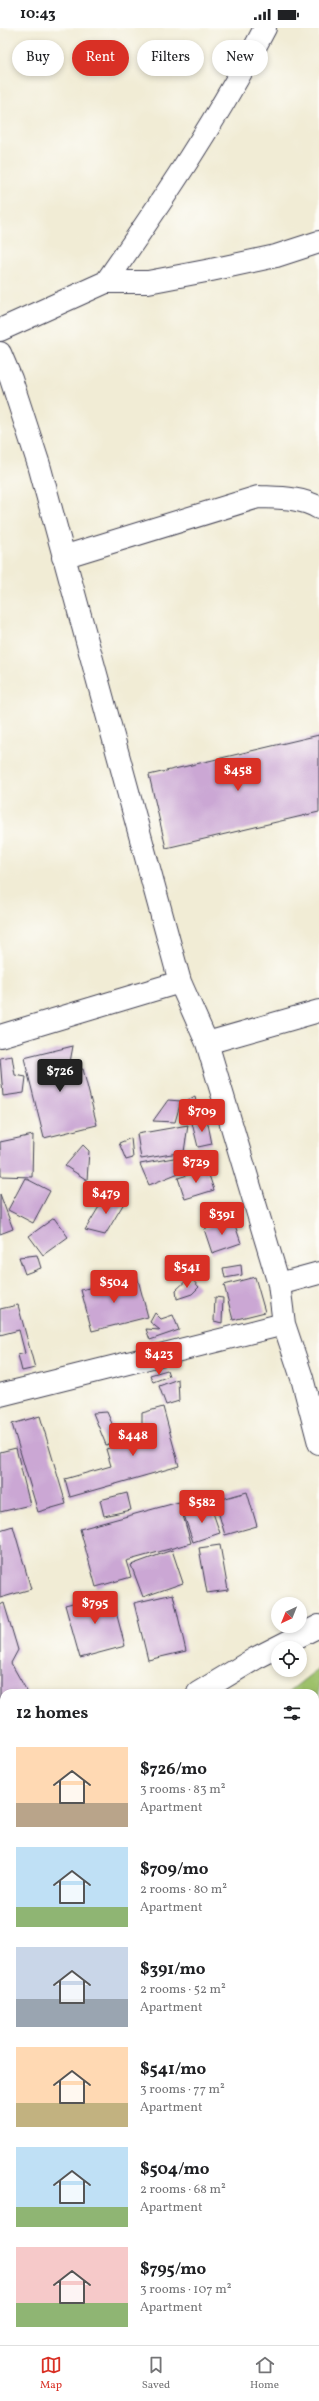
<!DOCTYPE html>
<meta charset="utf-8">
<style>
:root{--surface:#fff;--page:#f2f2f2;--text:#202124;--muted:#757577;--line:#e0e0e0;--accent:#d93025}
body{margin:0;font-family:Vollkorn,serif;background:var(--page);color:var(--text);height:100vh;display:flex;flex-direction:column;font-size:15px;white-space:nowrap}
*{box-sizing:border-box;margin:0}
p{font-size:13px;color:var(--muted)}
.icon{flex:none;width:22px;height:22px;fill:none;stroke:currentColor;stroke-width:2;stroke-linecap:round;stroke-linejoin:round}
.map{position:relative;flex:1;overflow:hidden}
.panel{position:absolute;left:0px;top:1661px;width:319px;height:656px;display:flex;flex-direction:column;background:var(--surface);border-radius:12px 12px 0 0;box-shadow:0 2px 6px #0003}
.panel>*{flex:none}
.hud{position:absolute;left:12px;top:12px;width:295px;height:36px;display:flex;gap:8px}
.needle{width:26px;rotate:223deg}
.controls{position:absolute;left:271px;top:1569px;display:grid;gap:8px}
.controls a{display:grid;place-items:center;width:36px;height:36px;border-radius:50%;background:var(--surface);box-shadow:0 2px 6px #0003;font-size:20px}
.price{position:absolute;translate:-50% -34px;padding:0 9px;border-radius:4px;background:var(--accent);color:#fff;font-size:13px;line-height:26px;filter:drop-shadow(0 1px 2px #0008)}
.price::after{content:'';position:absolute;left:50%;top:24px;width:12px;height:9px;margin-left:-6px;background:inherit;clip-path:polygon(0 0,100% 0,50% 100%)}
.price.selected{background:#222;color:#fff}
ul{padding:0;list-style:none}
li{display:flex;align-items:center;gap:12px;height:100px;padding:0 16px}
li span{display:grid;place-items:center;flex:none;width:112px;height:80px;border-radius:0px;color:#555}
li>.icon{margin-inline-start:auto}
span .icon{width:48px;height:48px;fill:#fffc;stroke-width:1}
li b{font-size:17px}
h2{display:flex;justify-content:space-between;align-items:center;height:48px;padding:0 16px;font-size:17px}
.chip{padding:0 14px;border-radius:18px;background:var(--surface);box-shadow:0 2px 6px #0003;font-size:14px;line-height:36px}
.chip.selected{background:var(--accent);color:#fff}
.status{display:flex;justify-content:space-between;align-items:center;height:28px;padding:0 20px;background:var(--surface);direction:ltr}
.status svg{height:11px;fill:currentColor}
.dock{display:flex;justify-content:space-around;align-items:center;height:56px;border-top:1px solid var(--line);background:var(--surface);font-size:11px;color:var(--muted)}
.dock a{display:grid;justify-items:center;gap:2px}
.dock .selected{color:var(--accent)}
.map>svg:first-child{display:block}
</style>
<div class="status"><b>10:43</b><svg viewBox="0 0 49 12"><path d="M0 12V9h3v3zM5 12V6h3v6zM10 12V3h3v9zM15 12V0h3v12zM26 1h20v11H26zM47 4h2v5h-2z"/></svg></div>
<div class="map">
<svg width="319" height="2317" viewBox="0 0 319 2317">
<rect width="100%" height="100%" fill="#fdfcf7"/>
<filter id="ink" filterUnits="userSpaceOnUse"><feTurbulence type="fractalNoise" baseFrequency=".025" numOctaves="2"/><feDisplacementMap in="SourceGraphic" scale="8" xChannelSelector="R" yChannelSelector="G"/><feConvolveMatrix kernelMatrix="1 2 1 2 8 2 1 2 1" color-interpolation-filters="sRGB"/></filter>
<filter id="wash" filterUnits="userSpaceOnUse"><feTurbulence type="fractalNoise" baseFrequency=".012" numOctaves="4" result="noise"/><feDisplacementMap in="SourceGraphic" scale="16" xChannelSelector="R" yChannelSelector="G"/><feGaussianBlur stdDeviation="0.9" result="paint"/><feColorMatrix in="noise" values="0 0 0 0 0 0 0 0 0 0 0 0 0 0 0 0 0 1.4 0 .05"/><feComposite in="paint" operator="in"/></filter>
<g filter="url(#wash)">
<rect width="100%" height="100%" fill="#f1ecd5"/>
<path fill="#9dc16b" stroke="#607253" d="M319,1640V2041L315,2044V1665H287Z
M4,1890V2281L0,2283V1893Z"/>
<g id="blocks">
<path fill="#cba7d4" d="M319,707V784L166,820L149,747Z
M73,1018L68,1045L83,1041L97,1097L44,1110L24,1030Z
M12,1028L15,1047L26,1049L24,1065L3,1068L0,1030Z
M195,1068L198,1087L183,1090L188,1072Z
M168,1072L181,1073L175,1094L153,1093Z
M207,1091L212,1116L198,1119L192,1095Z
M188,1097L184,1124L141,1131L137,1106Z
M33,1107L32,1149L1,1148L0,1114Z
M131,1110L133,1130L126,1132L119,1115Z
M83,1117L89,1123L87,1152L65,1138Z
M196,1126L206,1134L149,1157L140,1136Z
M207,1141L214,1162L185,1171L178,1150Z
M25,1150L50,1163L33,1195L8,1182Z
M116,1164L127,1170L105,1207L85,1202L100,1177L106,1180Z
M0,1166L13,1201L0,1206Z
M54,1190L68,1209L43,1227L29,1208Z
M233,1191L241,1215L212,1225L204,1201Z
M37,1227L41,1240L25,1246L19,1229Z
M241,1237L242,1247L225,1250L223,1240Z
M137,1248L148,1289L92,1303L81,1262Z
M190,1249L199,1259L192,1266L177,1271L176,1262Z
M255,1249L265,1284L233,1292L224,1257Z
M215,1269L223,1270L222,1295L214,1293Z
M18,1277L35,1340L22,1343L18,1327L25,1325L19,1302L0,1307V1281Z
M155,1285L161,1291L173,1287L179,1302L150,1312L146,1301L160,1302L150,1294Z
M167,1342L169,1348L153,1354L150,1347Z
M178,1351L179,1373L166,1377L159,1358Z
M163,1379L179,1438L70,1469L65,1451L111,1438L106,1421L124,1416H132L142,1404V1385Z
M107,1384L119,1412L106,1417L93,1385Z
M40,1388L66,1476L38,1484L12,1396Z
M16,1420L30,1477L0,1484V1424Z
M247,1464L257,1498L225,1507L215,1473Z
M127,1465L131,1482L104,1488L100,1472Z
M179,1474L191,1515L126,1533L131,1549L96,1559L80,1501Z
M211,1479L220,1505L193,1514L184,1487Z
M13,1498L31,1561L0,1570V1502Z
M220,1517L228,1562L207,1565L199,1520Z
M172,1522L183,1555L143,1569L131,1537Z
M111,1565L125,1618L80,1630L65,1577Z
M173,1566L186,1623L148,1632L134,1575Z
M4,1575L18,1622L11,1635L28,1665H4V1671L0,1672V1577Z"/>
</g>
</g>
<g filter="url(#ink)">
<use href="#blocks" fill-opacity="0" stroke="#414052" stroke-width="1"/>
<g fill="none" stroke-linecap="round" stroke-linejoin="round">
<g stroke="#414052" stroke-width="24">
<path id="minor" d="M106,254C163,172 219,89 265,0
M0,302L106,254H148L211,242L276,228L319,214
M0,325L11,351L39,437L180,954L207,1015L279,1256L284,1296L302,1350L319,1415
M63,529L258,469C278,470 301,469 319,480
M0,1008L180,954
M207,1015L319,983
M279,1256L319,1245
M0,1367L284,1296
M198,1665L256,1630L319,1598
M0,1874L4,1869"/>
</g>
<g stroke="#414052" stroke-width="24">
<path id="secondary" d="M315,2147L319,2144
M77,2317L85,2313"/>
</g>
<use href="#minor" stroke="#fff" stroke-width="22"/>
<use href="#secondary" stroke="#fff" stroke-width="22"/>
</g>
</g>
</svg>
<div class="controls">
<a><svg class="needle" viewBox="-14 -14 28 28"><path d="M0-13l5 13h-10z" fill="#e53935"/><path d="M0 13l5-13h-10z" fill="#757577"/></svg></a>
<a><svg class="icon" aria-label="locate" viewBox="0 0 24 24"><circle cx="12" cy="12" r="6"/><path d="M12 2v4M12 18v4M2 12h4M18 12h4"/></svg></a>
</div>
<b class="price" style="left:238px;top:764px">$458</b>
<b class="price selected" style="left:60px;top:1065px">$726</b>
<b class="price" style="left:202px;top:1105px">$709</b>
<b class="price" style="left:196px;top:1156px">$729</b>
<b class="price" style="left:106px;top:1187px">$479</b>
<b class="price" style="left:222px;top:1208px">$391</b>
<b class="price" style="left:187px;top:1261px">$541</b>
<b class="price" style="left:114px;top:1276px">$504</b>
<b class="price" style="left:159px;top:1348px">$423</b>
<b class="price" style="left:133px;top:1429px">$448</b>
<b class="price" style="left:202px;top:1496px">$582</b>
<b class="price" style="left:95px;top:1597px">$795</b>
<div class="hud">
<a class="chip">Buy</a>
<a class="chip selected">Rent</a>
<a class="chip">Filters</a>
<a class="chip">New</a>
</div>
<section class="panel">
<h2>12 homes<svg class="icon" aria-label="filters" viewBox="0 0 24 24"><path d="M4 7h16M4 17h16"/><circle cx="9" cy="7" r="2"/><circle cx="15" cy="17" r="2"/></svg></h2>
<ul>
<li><span style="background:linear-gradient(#ffd9b3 70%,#b9a48a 0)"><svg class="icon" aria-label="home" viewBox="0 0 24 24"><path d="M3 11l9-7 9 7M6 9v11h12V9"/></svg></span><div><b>$726/mo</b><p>3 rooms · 83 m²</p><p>Apartment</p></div></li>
<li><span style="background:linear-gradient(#bfe0f5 75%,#8fb573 0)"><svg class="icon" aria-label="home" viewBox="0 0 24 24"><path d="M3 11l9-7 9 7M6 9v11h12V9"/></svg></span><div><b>$709/mo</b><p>2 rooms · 80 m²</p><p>Apartment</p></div></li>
<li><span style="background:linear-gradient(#c9d6e8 65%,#9aa5b1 0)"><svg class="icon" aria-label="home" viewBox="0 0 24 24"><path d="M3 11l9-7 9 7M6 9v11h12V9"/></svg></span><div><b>$391/mo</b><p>2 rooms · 52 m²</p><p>Apartment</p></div></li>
<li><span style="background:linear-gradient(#ffd9b3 70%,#c2b280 0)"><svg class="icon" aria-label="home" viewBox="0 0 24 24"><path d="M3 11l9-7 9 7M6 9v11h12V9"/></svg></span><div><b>$541/mo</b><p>3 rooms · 77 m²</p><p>Apartment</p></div></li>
<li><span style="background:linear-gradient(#bfe0f5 75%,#8fb573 0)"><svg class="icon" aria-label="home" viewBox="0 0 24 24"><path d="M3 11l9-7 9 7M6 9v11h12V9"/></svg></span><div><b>$504/mo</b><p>2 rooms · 68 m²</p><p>Apartment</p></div></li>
<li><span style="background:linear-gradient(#f6c9c9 70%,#8fb573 0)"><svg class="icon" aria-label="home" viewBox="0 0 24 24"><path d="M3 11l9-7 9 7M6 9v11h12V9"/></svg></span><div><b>$795/mo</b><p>3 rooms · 107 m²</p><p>Apartment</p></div></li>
</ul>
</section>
</div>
<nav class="dock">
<a class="selected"><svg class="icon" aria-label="map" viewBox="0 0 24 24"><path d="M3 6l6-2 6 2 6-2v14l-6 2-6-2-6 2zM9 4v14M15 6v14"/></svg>Map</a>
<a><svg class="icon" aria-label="saved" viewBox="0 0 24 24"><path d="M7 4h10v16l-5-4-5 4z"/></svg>Saved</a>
<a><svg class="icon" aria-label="home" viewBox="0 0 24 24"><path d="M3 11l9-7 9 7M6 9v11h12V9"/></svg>Home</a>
</nav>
